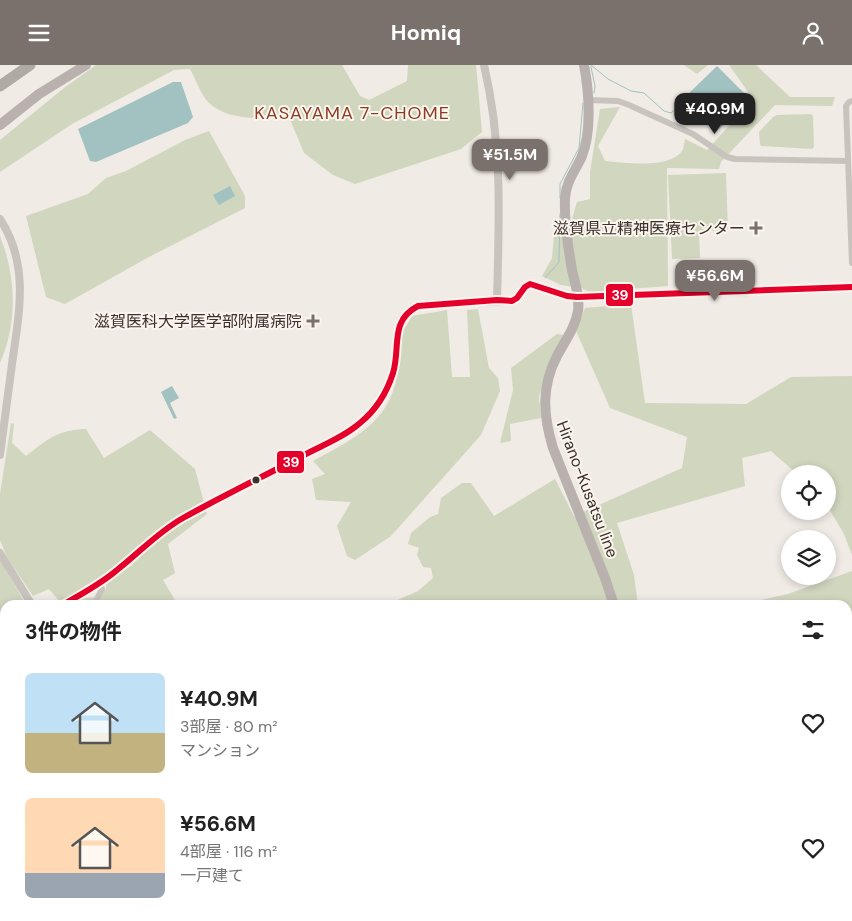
<!DOCTYPE html>
<html lang="ja">
<meta charset="utf-8">
<style>
:root{--surface:#fff;--page:#f2f2f2;--text:#222;--muted:#767676;--accent:#7a716c}
body{margin:0;font-family:"DM Sans","Noto Sans JP",sans-serif;background:var(--page);color:var(--text);height:100vh;display:flex;flex-direction:column;font-size:19px;white-space:nowrap}
*{box-sizing:border-box;margin:0}
p{font-size:16px;color:var(--muted)}
.icon{flex:none;width:28px;height:28px;fill:none;stroke:currentColor;stroke-width:2;stroke-linecap:round;stroke-linejoin:round}
.map{position:relative;flex:1;overflow:hidden}
.details{position:absolute;left:0px;top:535px;width:852px;height:321px;display:flex;flex-direction:column;background:var(--surface);border-radius:15px 15px 0 0;box-shadow:0 2px 8px #0003}
.details>*{flex:none}
.tools{position:absolute;left:781px;top:400px;display:grid;gap:10px}
.tools a{display:grid;place-items:center;width:55px;height:55px;border-radius:50%;background:var(--surface);box-shadow:0 2px 8px #0003;font-size:25px}
.price{position:absolute;translate:-50% -42px;padding:0 11px;border-radius:10px;background:var(--accent);color:#fff;font-size:16px;line-height:32px;filter:drop-shadow(0 1px 2px #0008)}
.price::after{content:'';position:absolute;left:50%;top:30px;width:15px;height:11px;margin-left:-8px;background:inherit;clip-path:polygon(0 0,100% 0,50% 100%)}
.price.on{background:#222;color:#fff}
ul{padding:0;list-style:none}
li{display:flex;align-items:center;gap:15px;height:125px;padding:0 25px}
li span{display:grid;place-items:center;flex:none;width:140px;height:100px;border-radius:8px;color:#555}
li>.icon{margin-inline-start:auto}
span .icon{width:60px;height:60px;fill:#fffc;stroke-width:1}
li b{font-size:21px}
h2{display:flex;justify-content:space-between;align-items:center;height:60px;padding:0 25px;font-size:21px}
header{display:flex;justify-content:space-between;align-items:center;height:65px;padding:0 25px;background:var(--accent);color:#fff;font-size:22px;font-weight:700}
.map>svg:first-child{display:block}
</style>
<header><svg class="icon" aria-label="menu" viewBox="0 0 24 24"><path d="M4 6h16M4 12h16M4 18h16"/></svg>Homiq<svg class="icon" aria-label="person" viewBox="0 0 24 24"><circle cx="12" cy="8" r="4"/><path d="M4 21q1-7 8-7t8 7"/></svg></header>
<div class="map">
<svg width="852" height="856" viewBox="0 0 852 856">
<rect width="100%" height="100%" fill="#f0ebe5"/>
<path fill="#d1d6bf" d="M96,0H342L360,31L369,35L407,16L408,0H476L482,67L461,84L355,119L333,110L304,88L289,52C263,53 230,57 209,38C202,32 195,13 190,4L174,5L72,59L0,107V75L64,23Z
M684,0H708L697,9Z
M729,0H756L790,32H835L832,41L775,40L721,97L719,104L667,103L668,221L590,227L581,223L561,220L542,211L552,193L555,158L571,157L577,137L590,134V107L600,44L620,42L598,81L605,96C625,98 669,104 682,86C684,83 684,77 685,74L707,85L753,34Z
M811,49L813,51L814,82L812,84L761,81L760,79L759,67L773,52L777,50Z
M209,66L245,131V143L147,193L65,239L46,232L26,151L88,129L106,113L126,106L185,75Z
M726,108L728,165L699,166L700,193L672,194L668,110Z
M0,171C16,211 18,257 0,298Z
M631,239L645,338L746,339L791,312L852,311V490L844,469L828,442V409H797L771,386L742,393L745,421L617,458L634,510L638,540H386L418,526L433,513L431,503L423,502L417,490L419,483L408,479L411,468L430,452L438,449L441,433L462,418H471L494,451L555,414L574,451L682,403L687,372L610,343L576,266L585,243Z
M478,244L489,303L498,313L500,326L481,370L391,471L355,495L347,491L337,461L351,437L316,435L312,414L325,409L313,396C351,375 390,358 397,310C399,297 397,280 402,268C405,262 409,257 412,251L447,245L452,312H470L467,245Z
M557,269L564,270L546,308L539,332L541,353L510,359L511,376L500,378L513,325L511,303Z
M11,358L14,359L12,378L26,391C48,374 57,365 86,364L104,393L150,365L195,404L204,438C157,473 111,508 60,537L49,524L33,531L7,492L0,475V429Z
M206,446L207,449L168,479L175,508L163,515L178,540H70C80,534 87,531 99,533L106,523V518L132,500L153,478L178,461Z
M0,494L26,540H5V851H343L345,856H0Z
M852,506V551L848,552V540H739L788,529Z
M852,686V856H367L366,851H848V687Z"/>
<path fill="#a1c2c1" d="M717,1L750,34L717,66L684,33Z
M173,17H181L193,52L188,58L96,97L90,96L78,64Z
M230,121L235,131L219,140L213,130Z
M172,321L179,333L170,338L177,353L174,354L161,327Z"/>
<g fill="none" stroke-linecap="round" stroke-linejoin="round">
<path stroke="#a1c2c1" stroke-width="1" d="M591,0L608,14L631,26L644,28L664,46L671,48L686,35
M591,2L595,21L594,28
M560,133V119L579,83L583,38
M545,213L559,197L560,149"/>
<path stroke="#a1c2c1" stroke-width="9" d="M688,851V856"/>
<path stroke="#c9c3be" stroke-width="6" d="M588,35L618,36L629,40L693,69L727,92L735,94L848,96
M852,36L849,37L846,41L852,198
M577,232L852,222
M94,540L102,524L100,518
M115,851L116,856"/>
<path stroke="#c9c3be" stroke-width="8" d="M484,0C503,81 499,153 497,235
M0,154C30,200 19,248 12,299C8,329 4,360 0,390
M0,488L32,540
M63,540C81,529 100,519 117,506C139,488 157,467 182,454C222,431 263,412 303,391C327,378 354,367 373,346C385,333 393,313 396,295C401,266 391,245 430,239L512,236C520,231 522,223 530,219L567,231L577,232
M848,552L852,551"/>
<path stroke="#b8b1ad" stroke-width="10" d="M584,0C589,26 592,66 582,91C576,105 566,116 565,133C564,157 568,181 572,205C575,218 580,233 578,246C575,263 565,276 557,291C541,322 543,350 553,383L605,513L614,540
M0,60L39,29L86,0
M682,856L683,851"/>
<path stroke="#afaaa4" stroke-width="11" d="M0,21L30,0"/>
<g stroke="#fbf5ee" stroke-width="10">
<path id="bus-1" d="M63,540C81,529 101,519 117,505C139,488 158,467 183,453C223,431 264,411 304,390C323,380 344,372 360,358C376,345 387,327 393,308C401,282 389,256 418,241L497,235L512,236L517,233L525,222L530,219L567,231L577,232L852,222"/>
</g>
<use href="#bus-1" stroke="#e4002b" stroke-width="6"/>
</g>
<g fill="#7a716c" stroke="#fbf5ee" stroke-width="2">
<path d="M753.5 155.5h5v5h5v5h-5v5h-5v-5h-5v-5h5z"/>
<path d="M310.5 248.5h5v5h5v5h-5v5h-5v-5h-5v-5h5z"/>
</g>
<circle fill="#3b302b" stroke="#fbf5ee" stroke-width="2" cx="256" cy="415" r="4.5"/>
<g text-anchor="middle" stroke-width="4" stroke-linejoin="round" paint-order="stroke">
<g font-size="16" fill="#3b302b" stroke="#fbf5ee" text-anchor="end">
<text x="745" y="169">滋賀県立精神医療センター</text>
<text x="302" y="262">滋賀医科大学医学部附属病院</text>
</g>
<g font-size="16" fill="#3b302b" stroke="#fbf5ee">
<text transform="translate(588 424) rotate(69)" y="6">Hirano-Kusatsu line</text>
</g>
<g font-size="18" letter-spacing="1" fill="#8c3b22" stroke="#fbf5ee">
<text x="352" y="54">KASAYAMA 7-CHOME</text>
</g>
</g>
<g stroke="#fbf5ee" stroke-width="2">
<rect x="605" y="218" width="29" height="24" rx="5" fill="#e4002b"/>
<rect x="276" y="385" width="29" height="24" rx="5" fill="#e4002b"/>
</g>
<g font-size="14" text-anchor="middle" font-weight="bold" fill="#fff">
<text x="620" y="235">39</text>
<text x="291" y="402">39</text>
</g>
</svg>
<div class="tools">
<a><svg class="icon" aria-label="locate" viewBox="0 0 24 24"><circle cx="12" cy="12" r="6"/><path d="M12 2v4M12 18v4M2 12h4M18 12h4"/></svg></a>
<a><svg class="icon" aria-label="layers" viewBox="0 0 24 24"><path d="M12 4l9 5-9 5-9-5zM3 14l9 5 9-5"/></svg></a>
</div>
<b class="price on" style="left:715px;top:70px">¥40.9M</b>
<b class="price" style="left:510px;top:116px">¥51.5M</b>
<b class="price" style="left:715px;top:237px">¥56.6M</b>
<section class="details">
<h2>3件の物件<svg class="icon" aria-label="filters" viewBox="0 0 24 24"><path d="M4 7h16M4 17h16"/><circle cx="9" cy="7" r="2"/><circle cx="15" cy="17" r="2"/></svg></h2>
<ul>
<li><span style="background:linear-gradient(#bfe0f5 60%,#c2b280 0)"><svg class="icon" aria-label="home" viewBox="0 0 24 24"><path d="M3 11l9-7 9 7M6 9v11h12V9"/></svg></span><div><b>¥40.9M</b><p>3部屋 · 80 m²</p><p>マンション</p></div><svg class="icon" aria-label="heart" viewBox="0 0 24 24"><path d="M12 20l-8-8c-3-5 5-10 8-4 3-6 11-1 8 4z"/></svg></li>
<li><span style="background:linear-gradient(#ffd9b3 75%,#9aa5b1 0)"><svg class="icon" aria-label="home" viewBox="0 0 24 24"><path d="M3 11l9-7 9 7M6 9v11h12V9"/></svg></span><div><b>¥56.6M</b><p>4部屋 · 116 m²</p><p>一戸建て</p></div><svg class="icon" aria-label="heart" viewBox="0 0 24 24"><path d="M12 20l-8-8c-3-5 5-10 8-4 3-6 11-1 8 4z"/></svg></li>
</ul>
</section>
</div>
